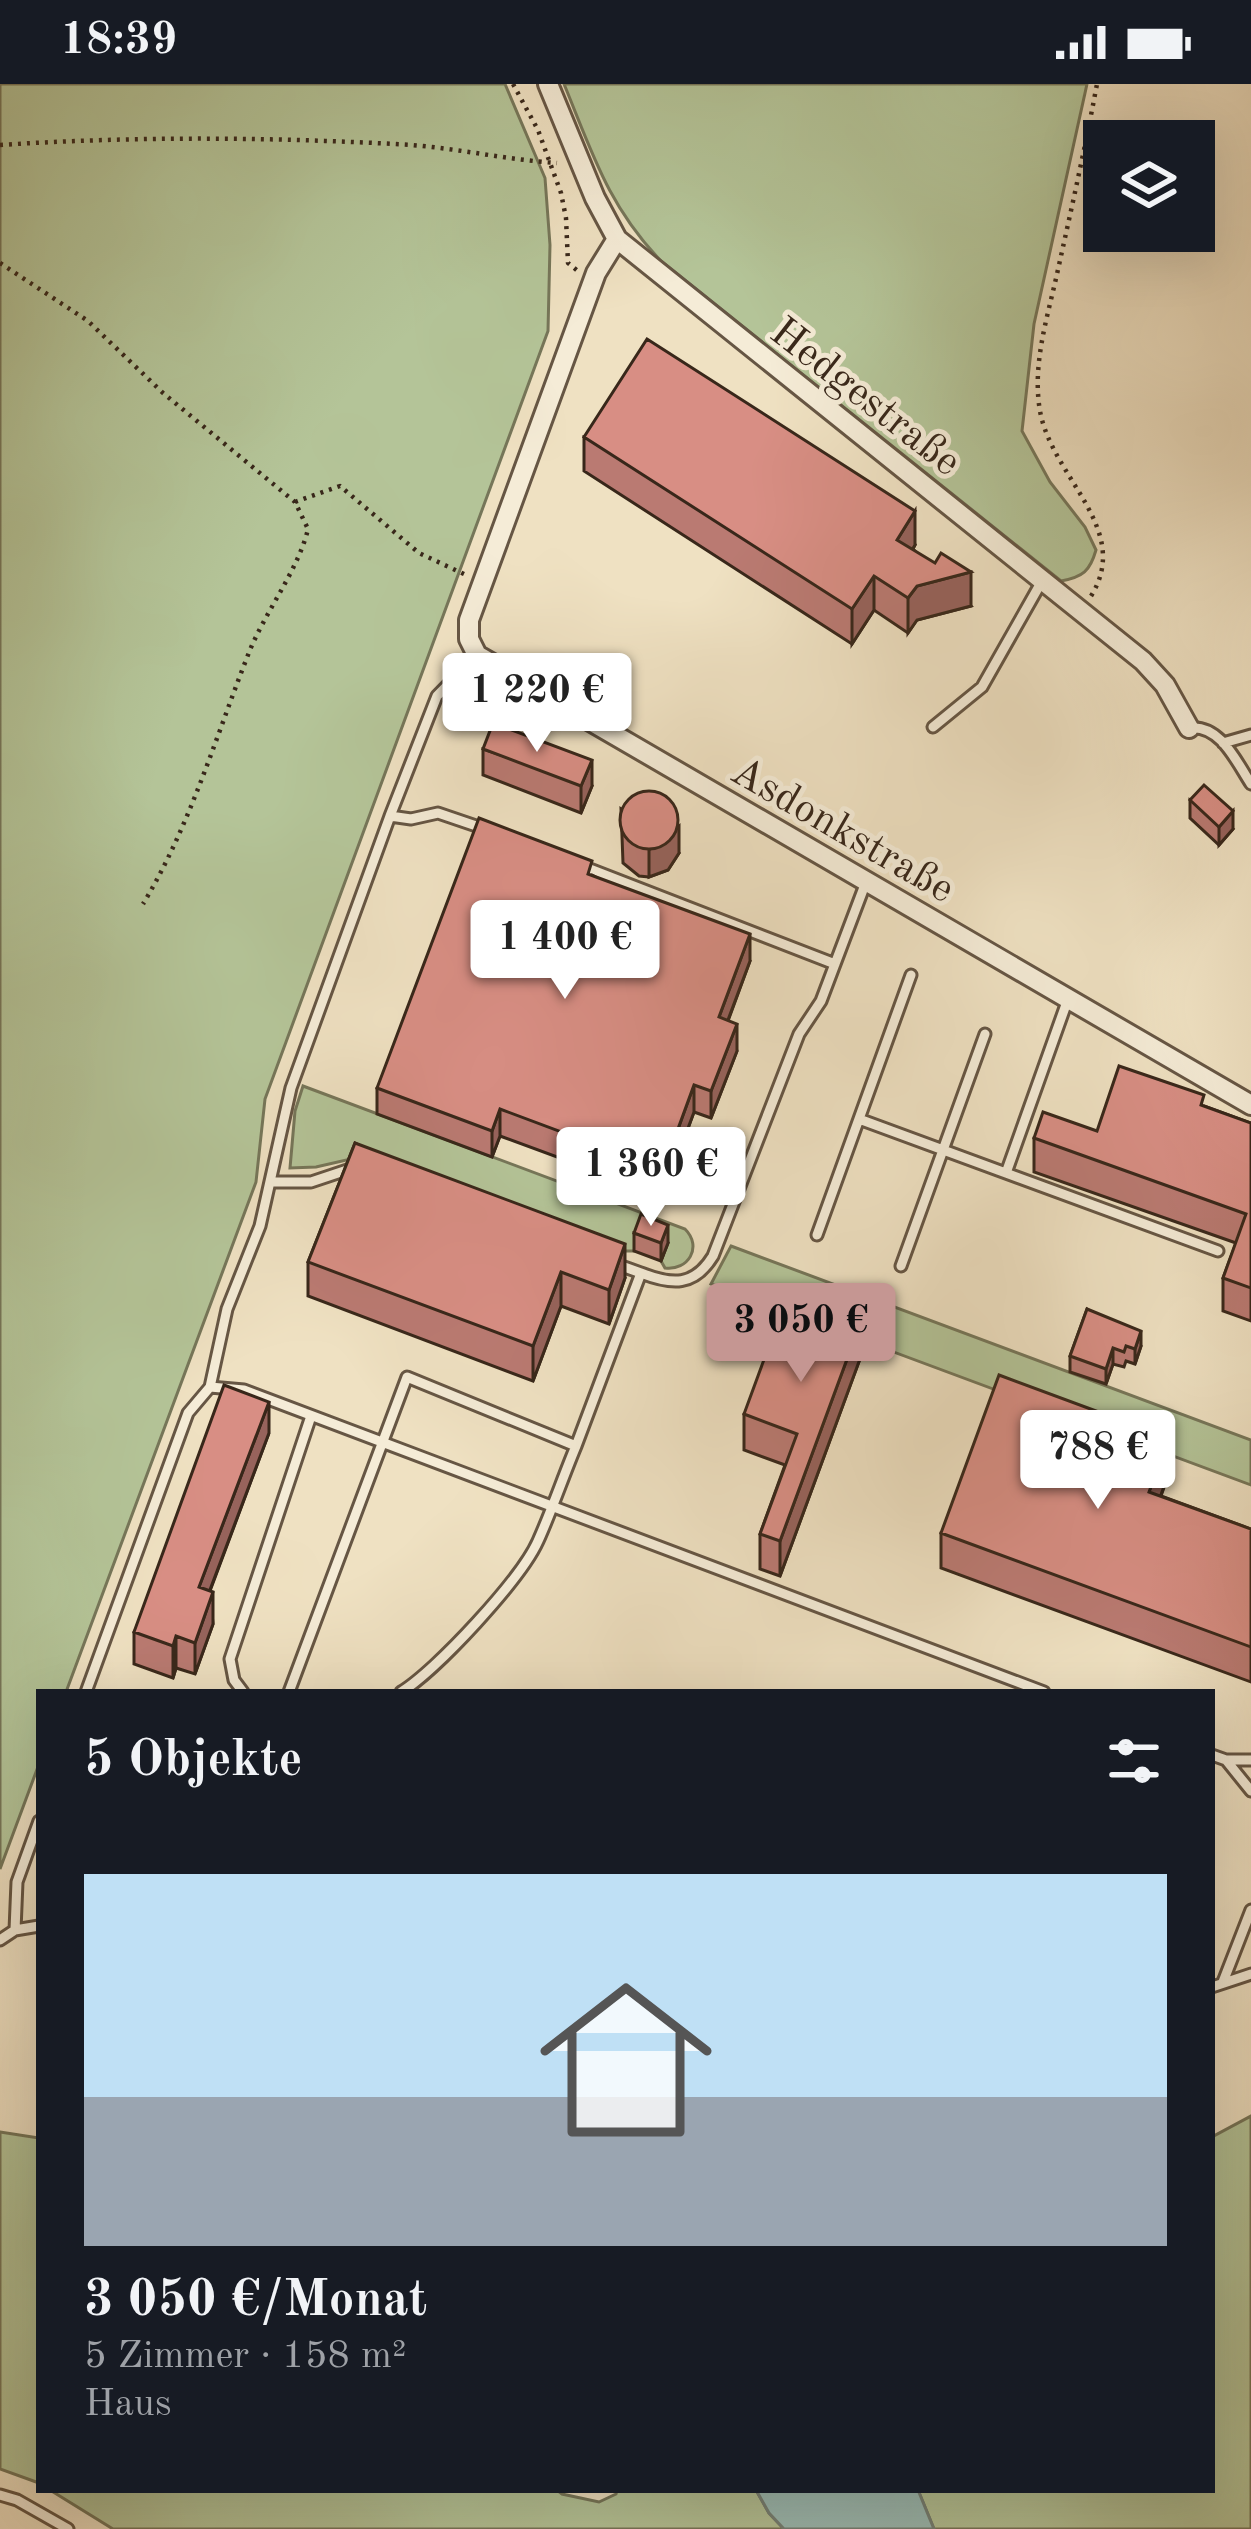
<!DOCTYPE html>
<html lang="de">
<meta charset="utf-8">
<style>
:root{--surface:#171b24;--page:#242831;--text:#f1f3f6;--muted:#9ea1a6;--accent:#c59692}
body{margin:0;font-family:"Old Standard TT",serif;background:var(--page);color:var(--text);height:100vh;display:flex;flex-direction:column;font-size:45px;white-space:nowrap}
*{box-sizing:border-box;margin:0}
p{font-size:39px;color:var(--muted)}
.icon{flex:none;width:66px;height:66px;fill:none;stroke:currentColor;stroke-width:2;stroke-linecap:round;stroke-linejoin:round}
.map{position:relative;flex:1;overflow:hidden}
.sheet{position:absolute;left:36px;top:1605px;width:1179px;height:804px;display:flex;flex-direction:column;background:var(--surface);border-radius:0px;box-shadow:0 12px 48px #0002}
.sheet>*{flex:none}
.buttons{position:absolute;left:1083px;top:36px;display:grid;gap:24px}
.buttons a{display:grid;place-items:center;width:132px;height:132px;border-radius:0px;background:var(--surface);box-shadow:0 12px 48px #0002;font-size:60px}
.price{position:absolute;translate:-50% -102px;padding:0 27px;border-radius:12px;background:#fff;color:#222;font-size:39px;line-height:78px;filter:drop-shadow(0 3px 6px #0008)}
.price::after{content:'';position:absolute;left:50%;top:72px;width:36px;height:27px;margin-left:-18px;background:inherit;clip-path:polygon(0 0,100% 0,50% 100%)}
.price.selected{background:var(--accent);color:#111}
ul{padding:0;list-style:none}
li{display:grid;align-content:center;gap:24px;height:636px;padding:0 48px}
li span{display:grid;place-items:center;height:372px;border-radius:0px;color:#555}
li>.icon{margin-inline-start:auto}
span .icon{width:216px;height:216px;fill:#fffc;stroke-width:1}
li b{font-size:51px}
h2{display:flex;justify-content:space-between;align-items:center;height:144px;padding:0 48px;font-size:51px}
.status{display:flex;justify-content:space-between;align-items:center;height:84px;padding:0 60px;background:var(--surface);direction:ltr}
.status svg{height:33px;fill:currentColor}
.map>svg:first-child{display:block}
</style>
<div class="status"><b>18:39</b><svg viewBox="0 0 49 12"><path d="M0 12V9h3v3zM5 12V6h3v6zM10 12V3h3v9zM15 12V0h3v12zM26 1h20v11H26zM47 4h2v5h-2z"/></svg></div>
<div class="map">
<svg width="1251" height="2445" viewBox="0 0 1251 2445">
<rect width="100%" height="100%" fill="#efe1c2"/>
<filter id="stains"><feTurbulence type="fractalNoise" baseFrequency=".00167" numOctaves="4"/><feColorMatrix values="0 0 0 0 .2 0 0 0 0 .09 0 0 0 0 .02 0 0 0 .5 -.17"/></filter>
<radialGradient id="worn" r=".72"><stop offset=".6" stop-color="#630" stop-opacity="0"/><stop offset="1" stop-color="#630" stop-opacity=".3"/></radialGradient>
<path fill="#b4c498" stroke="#767659" stroke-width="3" d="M0,0H505L545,94L550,161L548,247L265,1015L256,1098L66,1608H39V1680L0,1785Z
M564,0H1087L1034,240L1022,347L1050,398L1085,443L1096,466C1090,487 1083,493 1061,497L661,177C608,122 592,68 564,0Z
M303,1002L685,1145C703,1163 688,1187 665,1184L661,1177L667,1159L640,1149L634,1167H622L355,1074L316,1083L290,1084L295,1027Z
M731,1162L1251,1356V1401L711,1200Z
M1251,2032V2445H934L918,2406H1212V2053Z
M0,2048L39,2054V2399L0,2385Z
M50,2406H557L562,2410L599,2418L616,2410L617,2406H756L769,2429L784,2445H113Z"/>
<path fill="#9abdb7" stroke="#738178" stroke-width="3" d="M756,2406H918L934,2445H784L769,2429Z"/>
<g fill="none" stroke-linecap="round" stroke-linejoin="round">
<g stroke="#665644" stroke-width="15">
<path id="service" d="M933,643L982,603L1042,497
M1189,644C1220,640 1236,677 1251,700
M1223,659L1251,651
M390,732L411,735L438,729L488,746
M582,782L835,880
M859,1035L1218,1167
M1006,1089L1068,915
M270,1098H311L353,1084
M817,1151L911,891
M901,1182L985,950
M641,1189C672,1201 694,1203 713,1172L799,950L821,917L866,798
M210,1303L227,1225L260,1142L291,1004L390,732L437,612L477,571
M576,1362L641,1189L616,1180
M86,1608L188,1329L210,1303L244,1306L1044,1608
M243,1608L234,1596L230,1575L311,1332
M289,1608L407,1293L576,1362C563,1393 552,1426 538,1457C521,1495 436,1587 401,1608
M1212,1671L1226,1676L1251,1707
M1226,1676H1251
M15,1846L17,1798L39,1737
M0,1856L15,1846L39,1842
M1223,1898L1251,1826
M1212,1903L1251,1890
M0,2411L17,2416L68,2445"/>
</g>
<g stroke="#665644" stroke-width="24">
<path id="minor" d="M548,0L595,114L617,155L1143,577L1165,601L1189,644
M617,155L596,189L469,536V555L477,571L1251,1021"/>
</g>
<path stroke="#38271a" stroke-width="4.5" stroke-dasharray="3 6" stroke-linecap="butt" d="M513,0L538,46L561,109L566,134L568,179L579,188
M0,61C137,52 275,53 412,61C461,65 509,76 557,79
M0,179L88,237L163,309L295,418L308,445C298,487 264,529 248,571C215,655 190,742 143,820
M295,418L340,402L419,469L466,491
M1091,512C1133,445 1052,394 1040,327C1032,281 1047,235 1057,190C1071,127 1085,64 1097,0"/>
<use href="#service" stroke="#f5ecd7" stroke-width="9"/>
<use href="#minor" stroke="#f5ecd7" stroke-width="18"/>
</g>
<path fill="#ba7a72" stroke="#38271a" stroke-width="3" d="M584,353L915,461L913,465L971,522L917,536L908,549L874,526L852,560L584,387Z
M483,665L592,702L581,729L483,691Z
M1190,716L1233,745L1219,761L1190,734Z
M621,725L679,769L668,786L649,793L639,792L623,779Z
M592,791L750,877L728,937L737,967L711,1034L694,1028L663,1112L500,1052L492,1073L377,1030V1004Z
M1204,1022L1251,1039V1237L1223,1227V1194L1236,1159L1034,1088V1054L1097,1047Z
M355,1059L625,1194L609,1240L561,1222L533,1297L308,1212V1178Z
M634,1149L668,1159L661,1177L634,1167Z
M1087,1225L1141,1262L1135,1280L1126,1277L1124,1283L1113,1280L1106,1300L1070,1288V1272Z
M864,1264L780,1492L760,1485V1450L785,1381L744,1366V1330Z
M269,1349L210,1507L213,1540L195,1590L176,1584L173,1594L134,1580V1548Z
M1169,1389L1161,1412L1251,1445V1598L941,1484V1449Z"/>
<path fill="#97635c" stroke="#38271a" stroke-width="3" d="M915,427V461L897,490V456Z
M971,488V522L917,536L908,549V514L917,502Z
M874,492V526L852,560V525Z
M592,676V702L581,729V702Z
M1233,727V745L1219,761V743Z
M679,742V769L668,786L649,793V766Z
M750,850V877L719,960V933Z
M737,940V967L711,1034V1007Z
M694,1001V1028L663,1112V1086Z
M500,1025V1052L492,1073V1047Z
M668,1141V1159L661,1177V1159Z
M625,1160V1194L609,1240V1206Z
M561,1188V1222L533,1297V1262Z
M864,1229V1264L780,1492V1457Z
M1141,1247V1262L1135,1280V1265Z
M1113,1264V1280L1106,1300V1285Z
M269,1318V1349L199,1535V1503Z
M1169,1354V1389L1149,1443V1408Z
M213,1508V1540L195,1590V1559Z
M176,1552V1584L173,1594V1562Z"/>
<path fill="#d88e84" stroke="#38271a" stroke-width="3" d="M647,255L915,427L897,456L935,479L941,469L971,488L917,502L908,514L874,492L852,525L584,353Z
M493,639L592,676L581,702L483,665Z
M1204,701L1233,727L1219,743L1190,716Z
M620 736a29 29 0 1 1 58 0a29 29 0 1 1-58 0Z
M479,734L592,777L588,790L750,850L719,933L737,940L711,1007L694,1001L663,1086L500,1025L492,1047L377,1004Z
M1119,982L1204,1011L1201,1021L1251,1039V1204L1223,1194L1246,1130L1034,1054L1043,1028L1097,1047Z
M355,1059L625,1160L609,1206L561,1188L533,1262L308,1178Z
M641,1130L668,1141L661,1159L634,1149Z
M791,1202L864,1229L780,1457L760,1450L797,1350L744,1330Z
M1087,1225L1141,1247L1135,1265L1126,1262L1124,1268L1113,1264L1106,1285L1070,1272Z
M999,1291L1169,1354L1149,1408L1251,1445V1563L941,1449Z
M224,1301L269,1318L199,1503L213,1508L195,1559L176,1552L173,1562L134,1548Z"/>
<g text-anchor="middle" stroke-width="10" stroke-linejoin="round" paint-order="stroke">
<g font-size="42" fill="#38271a" stroke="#f5ecd7">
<text transform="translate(867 311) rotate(38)" y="15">Hedgestraße</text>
<text transform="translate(844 744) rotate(30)" y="15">Asdonkstraße</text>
</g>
</g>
<rect width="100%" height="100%" filter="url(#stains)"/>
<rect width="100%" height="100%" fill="url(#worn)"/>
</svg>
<div class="buttons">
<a><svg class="icon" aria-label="layers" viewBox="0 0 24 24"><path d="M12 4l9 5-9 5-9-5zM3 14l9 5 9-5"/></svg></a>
</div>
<b class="price" style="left:537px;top:671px">1 220 €</b>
<b class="price" style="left:565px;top:918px">1 400 €</b>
<b class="price" style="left:651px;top:1145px">1 360 €</b>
<b class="price selected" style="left:801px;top:1301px">3 050 €</b>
<b class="price" style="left:1098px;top:1428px">788 €</b>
<section class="sheet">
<h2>5 Objekte<svg class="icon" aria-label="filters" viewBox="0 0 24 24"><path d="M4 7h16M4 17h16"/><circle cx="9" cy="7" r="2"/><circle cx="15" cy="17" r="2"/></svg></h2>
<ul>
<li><span style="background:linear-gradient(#bfe0f5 60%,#9aa5b1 0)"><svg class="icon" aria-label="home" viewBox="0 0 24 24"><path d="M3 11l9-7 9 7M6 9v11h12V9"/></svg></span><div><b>3 050 €/Monat</b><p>5 Zimmer · 158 m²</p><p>Haus</p></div></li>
</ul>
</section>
</div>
